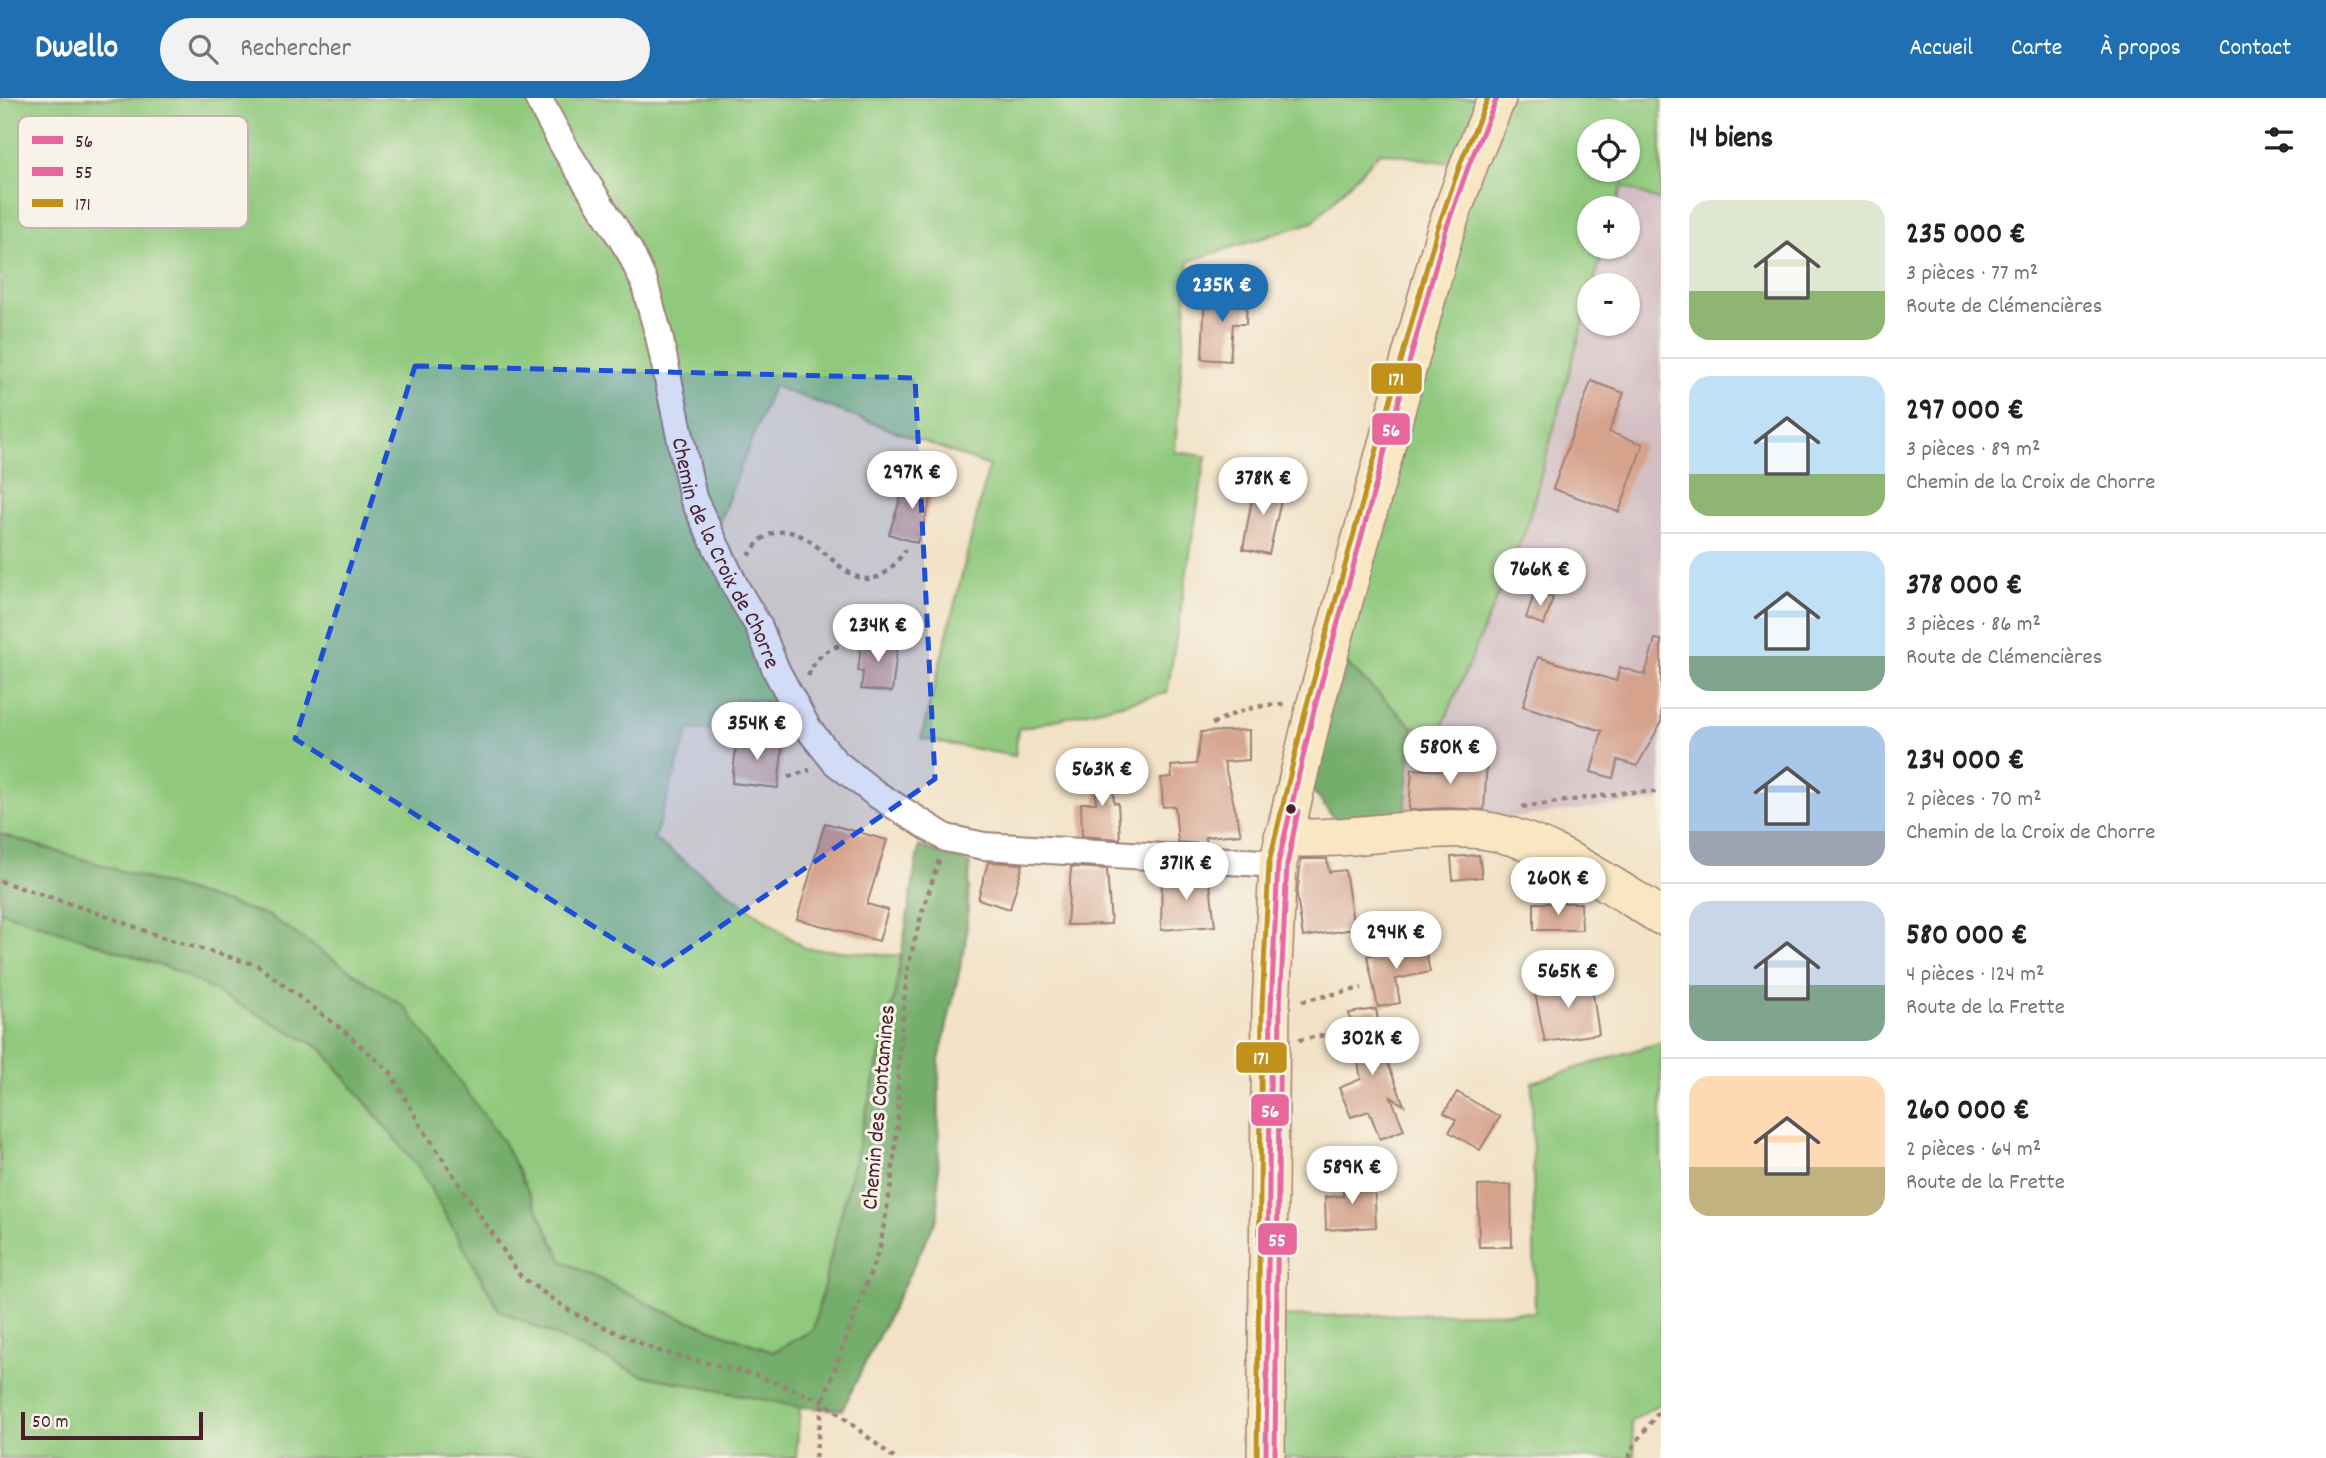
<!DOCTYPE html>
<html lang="fr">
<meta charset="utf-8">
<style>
:root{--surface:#fff;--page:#f2f2f2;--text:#222;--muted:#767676;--line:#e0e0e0;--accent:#1f6fb2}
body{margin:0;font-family:Dekko,sans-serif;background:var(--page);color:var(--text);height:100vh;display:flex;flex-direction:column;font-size:26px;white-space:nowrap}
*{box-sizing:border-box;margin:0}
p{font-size:23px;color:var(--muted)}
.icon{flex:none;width:38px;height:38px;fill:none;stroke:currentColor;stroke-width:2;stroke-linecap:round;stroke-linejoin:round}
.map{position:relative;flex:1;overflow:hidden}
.side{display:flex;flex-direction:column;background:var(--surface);width:665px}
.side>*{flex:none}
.tools{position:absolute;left:1577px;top:21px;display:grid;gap:14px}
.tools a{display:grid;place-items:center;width:63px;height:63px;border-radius:50%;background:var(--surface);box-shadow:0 2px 5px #0004;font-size:35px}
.scale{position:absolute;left:21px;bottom:18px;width:182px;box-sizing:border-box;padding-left:7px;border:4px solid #4a1f2b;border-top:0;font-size:19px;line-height:24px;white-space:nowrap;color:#4a1f2b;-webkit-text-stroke:5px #f7f3e8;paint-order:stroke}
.price{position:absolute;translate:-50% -60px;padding:0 16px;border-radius:24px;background:#fff;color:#222;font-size:23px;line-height:46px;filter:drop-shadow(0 2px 4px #0008)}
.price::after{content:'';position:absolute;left:50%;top:42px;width:21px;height:16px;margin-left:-10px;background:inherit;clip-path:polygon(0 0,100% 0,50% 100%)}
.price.on{background:var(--accent);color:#fff}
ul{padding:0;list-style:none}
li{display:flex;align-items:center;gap:21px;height:175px;padding:0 28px}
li+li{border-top:2px solid var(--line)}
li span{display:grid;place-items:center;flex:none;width:196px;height:140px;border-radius:21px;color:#555}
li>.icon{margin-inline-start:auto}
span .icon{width:84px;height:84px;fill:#fffc;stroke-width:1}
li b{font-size:30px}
h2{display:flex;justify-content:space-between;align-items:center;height:84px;padding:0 28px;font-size:30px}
header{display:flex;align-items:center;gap:42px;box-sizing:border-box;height:98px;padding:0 35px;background:var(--accent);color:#fff}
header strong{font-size:33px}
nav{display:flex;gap:38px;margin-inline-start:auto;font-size:24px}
.search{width:490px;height:63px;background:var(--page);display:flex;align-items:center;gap:18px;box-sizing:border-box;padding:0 24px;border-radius:38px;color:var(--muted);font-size:26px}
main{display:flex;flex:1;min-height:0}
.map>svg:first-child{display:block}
</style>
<header>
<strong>Dwello</strong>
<div class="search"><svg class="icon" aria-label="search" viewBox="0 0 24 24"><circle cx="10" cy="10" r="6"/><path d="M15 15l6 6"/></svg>Rechercher</div>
<nav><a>Accueil</a><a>Carte</a><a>À propos</a><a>Contact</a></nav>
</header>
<main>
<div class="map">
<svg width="1661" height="1360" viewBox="0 0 1661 1360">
<rect width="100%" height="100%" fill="#f7f3e8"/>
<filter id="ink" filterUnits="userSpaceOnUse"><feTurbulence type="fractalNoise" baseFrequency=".0143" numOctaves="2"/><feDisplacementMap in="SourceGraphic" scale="14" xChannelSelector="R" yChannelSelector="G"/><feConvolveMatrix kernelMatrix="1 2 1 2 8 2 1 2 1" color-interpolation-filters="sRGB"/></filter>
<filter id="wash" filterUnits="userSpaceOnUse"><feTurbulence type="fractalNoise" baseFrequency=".00686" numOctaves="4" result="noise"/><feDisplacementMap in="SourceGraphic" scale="28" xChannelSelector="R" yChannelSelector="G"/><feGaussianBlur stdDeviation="1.57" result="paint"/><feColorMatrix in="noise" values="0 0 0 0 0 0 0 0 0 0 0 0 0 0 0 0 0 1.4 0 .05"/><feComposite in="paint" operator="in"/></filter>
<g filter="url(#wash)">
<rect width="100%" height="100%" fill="#f2e2c6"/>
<path fill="#d2bec3" d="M1621,87L1661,103V702L1484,723L1404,725L1413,629L1440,633L1526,431L1589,203V226H1628V187H1593L1604,149H1628V110H1615Z"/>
<path fill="#90c97d" stroke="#6d7454" stroke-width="2" fill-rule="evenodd" d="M0,0H1661V103L1622,88L1615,110H1589V149H1604L1593,187H1589V203L1526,431L1440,634L1413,629L1344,563L1456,66L1380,54L1313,124L1189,163L1175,354L1206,358L1167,595L1018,631L1015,658L921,641L989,368L773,288L710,447L780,605L736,601L717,633L689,631L654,741L804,850L901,858L895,895L813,1232L773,1254L661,1212L562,1163L504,1045L269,818L0,736ZM1589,33H1628V72H1589Z
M0,813L177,873L321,950L419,1070L499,1212L641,1277L800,1309L796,1360H0Z
M1661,944V1305L1631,1324L1635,1360H1258L1259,1219L1535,1214L1532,984Z"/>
<path fill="#74ad6c" stroke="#5f664c" stroke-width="2" d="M1344,563L1413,629L1404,725L1346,736L1306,684Z
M0,736L269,818L406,910L504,1045L563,1163L661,1212L773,1254L813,1232L895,895L919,748L970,766L966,844L939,962L938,1118L842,1312L800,1309L641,1277L499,1212L419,1070L321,950L177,873L0,813Z"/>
<g id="blocks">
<path fill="#d6a28c" d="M1205,195L1247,197L1246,226H1233L1230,263L1202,261Z
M1591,283L1624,295L1609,334L1643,346L1619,414L1553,391Z
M907,380L935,389L917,445L889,436Z
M1255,384L1284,389L1269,456L1243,451Z
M1535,494L1553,500L1544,527L1526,520Z
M862,540L898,544L892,594L861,591L863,574L858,573Z
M1655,541L1661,542V625L1637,668L1618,662L1613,680L1591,674L1602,633L1523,608L1538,559L1616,583L1620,569L1645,577Z
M1249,632V662L1224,664L1241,736L1205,739L1206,746L1178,744L1175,708L1163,709L1161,680L1172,679L1171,668L1196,666L1201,634Z
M737,638L783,644L778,690L732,685Z
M1446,661L1487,663L1484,712L1446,710L1409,712L1412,671L1445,673Z
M1112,667L1114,705H1118L1120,741L1082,738L1081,705H1096L1095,668Z
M825,725L887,742L867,806L888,812L879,843L797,821Z
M1479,757L1482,779L1453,782L1451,759Z
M1301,761H1327L1329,774L1345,772L1354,831L1303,839L1297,798Z
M988,764L1023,766L1010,811L978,801Z
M1071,769L1107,771L1111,826L1067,827Z
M1162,775L1209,778L1215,828L1161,832Z
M1534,805H1581L1582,832H1534Z
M1424,845L1430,874L1396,881L1400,905L1378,909L1367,858Z
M1590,876L1599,936L1545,944L1535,895L1562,890L1560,880Z
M1376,911L1383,953L1404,1007L1391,999L1404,1032L1380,1041L1369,1013L1351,1019L1339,990L1361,981L1349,915Z
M1457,994L1500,1019L1480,1052L1449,1034L1456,1022L1444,1015Z
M1374,1080L1376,1129L1326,1132L1325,1099L1343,1098V1081Z
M1511,1087L1512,1149H1479L1478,1088Z"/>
</g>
</g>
<g filter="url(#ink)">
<use href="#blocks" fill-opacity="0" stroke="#9e8078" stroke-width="2"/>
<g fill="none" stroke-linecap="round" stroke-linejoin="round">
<g stroke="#9e8078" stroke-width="30">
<g id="street">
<path id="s1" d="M538,0L566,52L630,154L644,184L659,238L693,400L736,490L759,529L776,572L807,629L835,664L876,696L946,740L984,748L1278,766"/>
</g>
</g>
<g stroke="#9e8078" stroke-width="40">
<path id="secondary" d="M1283,739C1346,744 1407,728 1469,731C1534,733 1607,785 1661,818
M1266,1360L1271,909L1278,766L1314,612L1445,134L1470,64L1497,0"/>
</g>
<path stroke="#9e8078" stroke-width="4.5" stroke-dasharray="5 5" stroke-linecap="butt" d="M749,458C752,453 757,445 762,441C820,401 850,538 905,452
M808,578C818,552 831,551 854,542
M1212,626C1237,613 1259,606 1287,606
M788,679L810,672
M1522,709L1630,694H1661
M0,783L104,817L164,840L257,867L344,933L391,975L419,1025L521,1179L573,1215L658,1253L755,1277L823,1303L894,1360
M1302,903L1362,890
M1299,942L1339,934
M815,1360L823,1303L880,1149L891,1087L898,1022V971L907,873L921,818L939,762
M1629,1360L1634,1347L1661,1311"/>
<use href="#street" stroke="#fff" stroke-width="26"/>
<use href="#secondary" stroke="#f9e7c3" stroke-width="37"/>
<g stroke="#f7f3e8" stroke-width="10">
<path id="bus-1" d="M1266,1360L1271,909L1278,766L1314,612L1445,134L1470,64L1497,0"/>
</g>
<g stroke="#f7f3e8" stroke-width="10">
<path id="bus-2" d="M1275,1360L1280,909L1287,767L1298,713"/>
</g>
<g stroke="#f7f3e8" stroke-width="10">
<path id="bus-3" d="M1257,1360L1262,909L1269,765L1306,610L1437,132L1462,61L1488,0"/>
</g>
<use href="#bus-1" stroke="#e7679c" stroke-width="5"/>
<use href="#bus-2" stroke="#e7679c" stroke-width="5"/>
<use href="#bus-3" stroke="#c0921a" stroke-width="5"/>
</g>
</g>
<path fill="#1d4ed8" fill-opacity="0.2" stroke="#1d4ed8" stroke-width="5" stroke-dasharray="14 9" stroke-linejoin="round" d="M415,268L915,280L935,681L660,870L295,641Z"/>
<circle fill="#4a1f2b" stroke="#f7f3e8" stroke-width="2.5" cx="1291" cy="711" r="6"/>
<g text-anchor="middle" stroke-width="6" stroke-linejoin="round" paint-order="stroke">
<g font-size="23" fill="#4a1f2b" stroke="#f7f3e8">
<text dy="8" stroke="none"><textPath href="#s1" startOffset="497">Chemin de la Croix de Chorre</textPath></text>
<text transform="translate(877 1009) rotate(-85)" y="8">Chemin des Contamines</text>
</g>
</g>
<rect x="18" y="18" width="230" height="112" rx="10" fill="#f7f3e8" stroke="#c3b3af" stroke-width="2"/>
<rect x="32" y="38" width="31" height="8" fill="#e7679c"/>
<rect x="32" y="69" width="31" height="9" fill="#e7679c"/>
<rect x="32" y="101" width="31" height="8" fill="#c0921a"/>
<g font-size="19" fill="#4a1f2b">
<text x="75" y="49">56</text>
<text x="75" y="80">55</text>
<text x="75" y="112">171</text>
</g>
<g stroke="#f7f3e8" stroke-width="2.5">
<rect x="1370" y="264" width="53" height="33" rx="7" fill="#c0921a"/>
<rect x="1371" y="314" width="40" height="34" rx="7" fill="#e7679c"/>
<rect x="1235" y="943" width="53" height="33" rx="7" fill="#c0921a"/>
<rect x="1250" y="995" width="40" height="34" rx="7" fill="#e7679c"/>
<rect x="1257" y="1124" width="41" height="34" rx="7" fill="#e7679c"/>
</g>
<g font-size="19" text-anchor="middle" font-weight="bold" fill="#fff">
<text x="1396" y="287">171</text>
<text x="1391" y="338">56</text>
<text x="1261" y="966">171</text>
<text x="1270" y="1019">56</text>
<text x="1277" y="1148">55</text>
</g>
</svg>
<div class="tools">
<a><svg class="icon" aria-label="locate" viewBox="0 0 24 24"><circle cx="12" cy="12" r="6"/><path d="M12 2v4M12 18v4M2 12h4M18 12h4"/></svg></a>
<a>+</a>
<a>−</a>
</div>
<div class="scale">50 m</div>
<b class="price on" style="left:1222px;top:226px">235K €</b>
<b class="price" style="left:912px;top:413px">297K €</b>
<b class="price" style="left:1263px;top:419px">378K €</b>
<b class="price" style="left:1540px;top:510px">766K €</b>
<b class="price" style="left:878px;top:566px">234K €</b>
<b class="price" style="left:757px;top:664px">354K €</b>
<b class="price" style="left:1450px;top:688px">580K €</b>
<b class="price" style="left:1102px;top:710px">563K €</b>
<b class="price" style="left:1186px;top:804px">371K €</b>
<b class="price" style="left:1558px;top:819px">260K €</b>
<b class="price" style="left:1396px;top:873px">294K €</b>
<b class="price" style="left:1568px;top:912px">565K €</b>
<b class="price" style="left:1372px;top:979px">302K €</b>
<b class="price" style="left:1352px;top:1108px">589K €</b>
</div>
<section class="side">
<h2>14 biens<svg class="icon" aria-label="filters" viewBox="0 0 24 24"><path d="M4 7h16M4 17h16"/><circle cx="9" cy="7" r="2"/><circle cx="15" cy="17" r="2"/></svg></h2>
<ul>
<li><span style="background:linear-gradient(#dfe7d0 65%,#8fb573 0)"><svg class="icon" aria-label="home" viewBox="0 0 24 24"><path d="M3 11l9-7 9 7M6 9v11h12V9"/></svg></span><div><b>235 000 €</b><p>3 pièces · 77 m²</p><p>Route de Clémencières</p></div></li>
<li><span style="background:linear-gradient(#bfe0f5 70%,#8fb573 0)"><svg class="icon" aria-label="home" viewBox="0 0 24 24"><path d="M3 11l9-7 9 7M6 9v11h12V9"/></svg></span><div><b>297 000 €</b><p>3 pièces · 89 m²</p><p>Chemin de la Croix de Chorre</p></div></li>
<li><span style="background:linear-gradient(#bfe0f5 75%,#7fa58c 0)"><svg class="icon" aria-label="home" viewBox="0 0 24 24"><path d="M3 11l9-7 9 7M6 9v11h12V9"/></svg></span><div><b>378 000 €</b><p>3 pièces · 86 m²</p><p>Route de Clémencières</p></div></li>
<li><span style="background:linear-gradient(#a9c7e8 75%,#9aa5b1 0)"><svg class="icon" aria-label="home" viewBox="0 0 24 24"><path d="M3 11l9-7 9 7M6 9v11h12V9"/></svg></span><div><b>234 000 €</b><p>2 pièces · 70 m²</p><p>Chemin de la Croix de Chorre</p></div></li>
<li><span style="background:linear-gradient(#c9d6e8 60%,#7fa58c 0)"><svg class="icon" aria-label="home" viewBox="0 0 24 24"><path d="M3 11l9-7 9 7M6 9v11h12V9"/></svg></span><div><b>580 000 €</b><p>4 pièces · 124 m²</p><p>Route de la Frette</p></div></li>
<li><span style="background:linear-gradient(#ffd9b3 65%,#c2b280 0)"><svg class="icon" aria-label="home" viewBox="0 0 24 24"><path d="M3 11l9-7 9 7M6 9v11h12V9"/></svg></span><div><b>260 000 €</b><p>2 pièces · 64 m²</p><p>Route de la Frette</p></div></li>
</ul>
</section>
</main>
